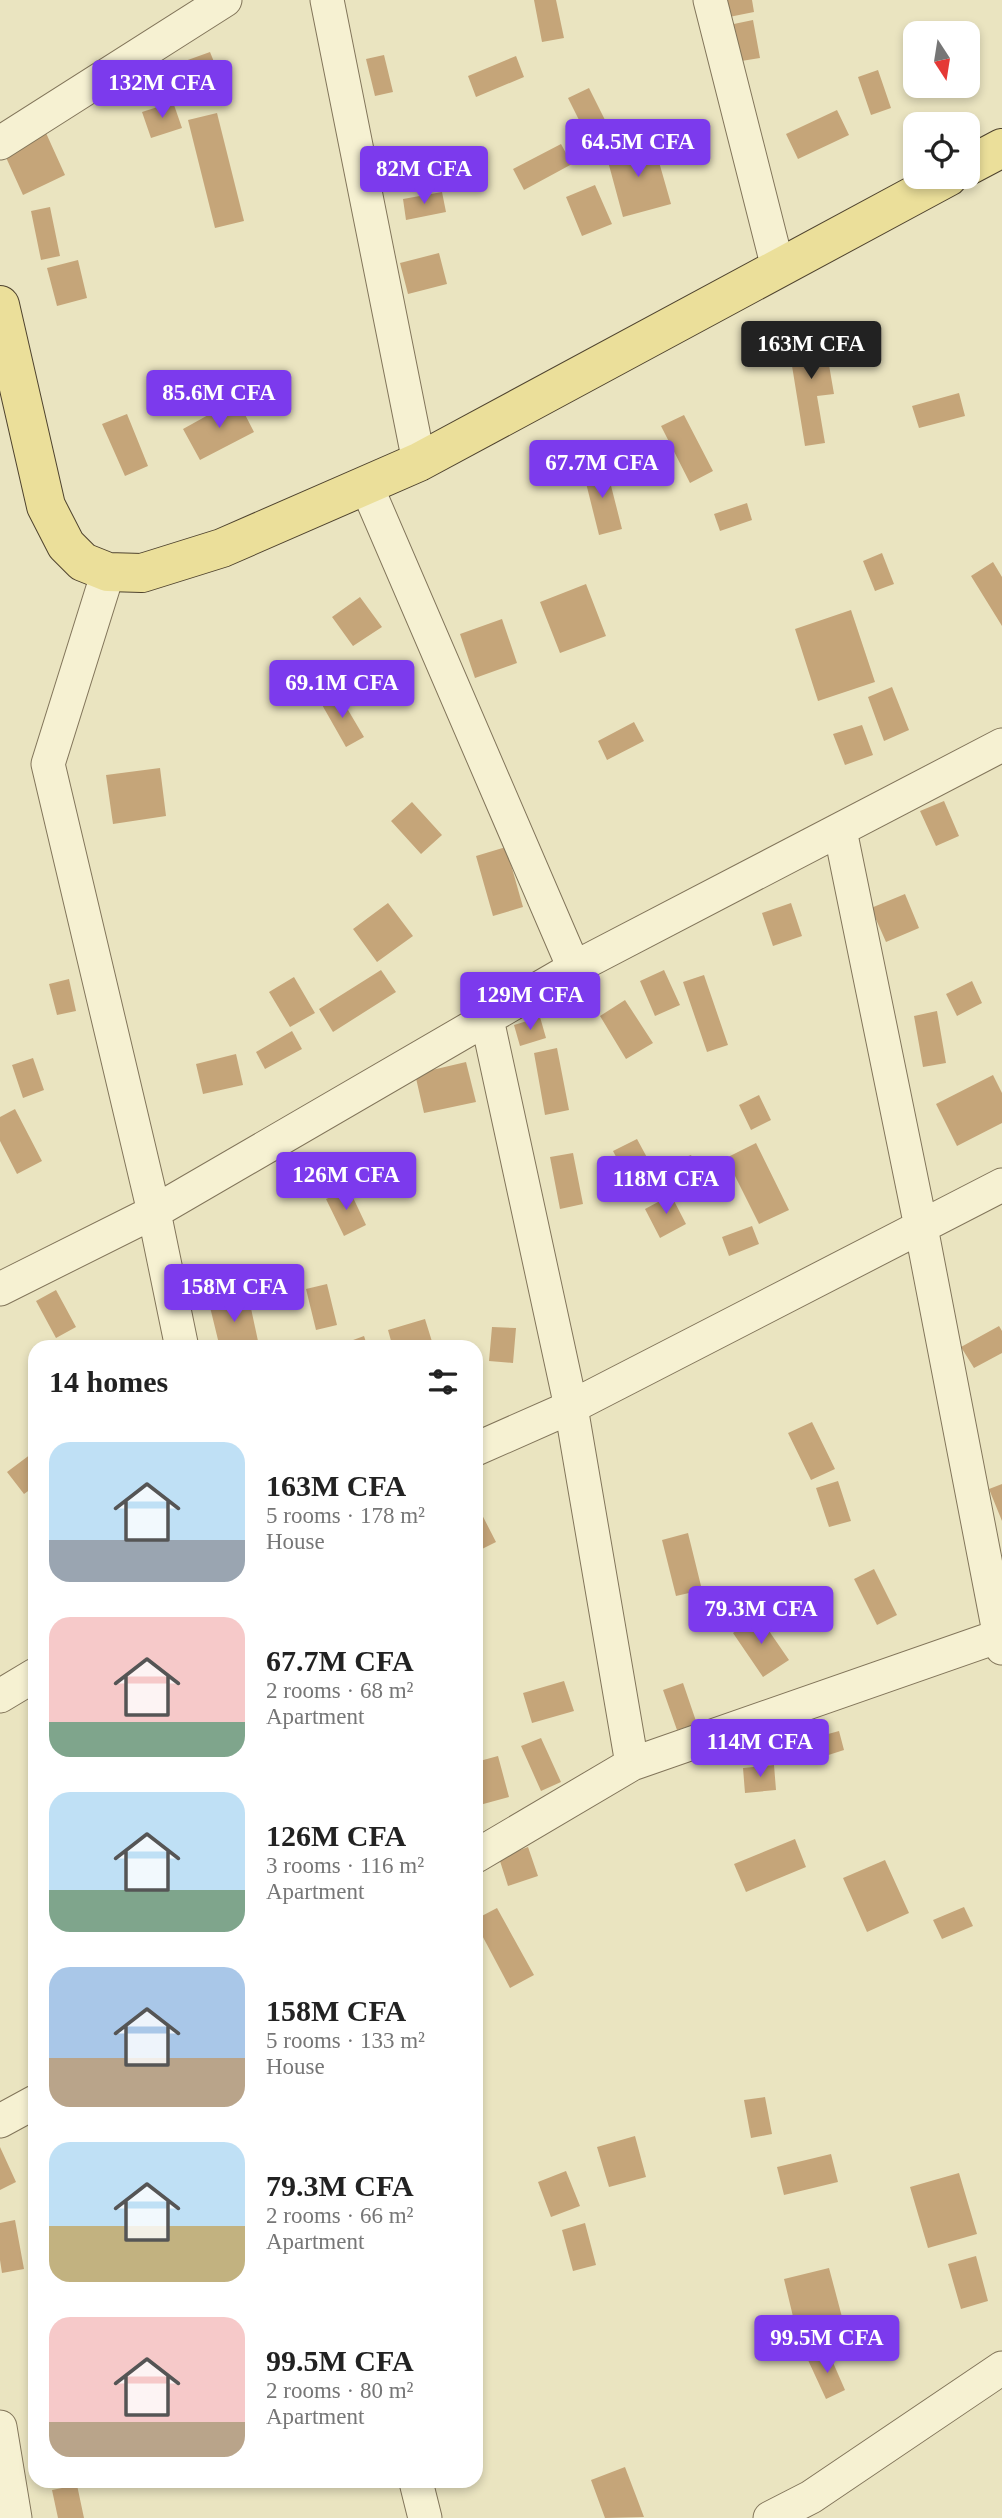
<!DOCTYPE html>
<meta charset="utf-8">
<style>
:root{--surface:#fff;--page:#f2f2f2;--text:#222;--muted:#767676;--accent:#7c3aed}
body{margin:0;font-family:"Times New Roman",serif;background:var(--page);color:var(--text);height:100vh;display:flex;flex-direction:column;font-size:26px;white-space:nowrap}
*{box-sizing:border-box;margin:0}
p{font-size:23px;color:var(--muted)}
.icon{flex:none;width:38px;height:38px;fill:none;stroke:currentColor;stroke-width:2;stroke-linecap:round;stroke-linejoin:round}
.map{position:relative;flex:1;overflow:hidden}
.drawer{position:absolute;left:28px;top:1340px;width:455px;height:1148px;display:flex;flex-direction:column;background:var(--surface);border-radius:21px;box-shadow:0 4px 10px #0003}
.drawer>*{flex:none}
.needle{width:46px;rotate:168deg}
.fabs{position:absolute;left:903px;top:21px;display:grid;gap:14px}
.fabs a{display:grid;place-items:center;width:77px;height:77px;border-radius:14px;background:var(--surface);box-shadow:0 4px 10px #0003;font-size:35px}
.price{position:absolute;translate:-50% -60px;padding:0 16px;border-radius:7px;background:var(--accent);color:#fff;font-size:23px;line-height:46px;filter:drop-shadow(0 2px 4px #0008)}
.price::after{content:'';position:absolute;left:50%;top:42px;width:21px;height:16px;margin-left:-10px;background:inherit;clip-path:polygon(0 0,100% 0,50% 100%)}
.price.selected{background:#222;color:#fff}
ul{padding:0;list-style:none}
li{display:flex;align-items:center;gap:21px;height:175px;padding:0 21px}
li span{display:grid;place-items:center;flex:none;width:196px;height:140px;border-radius:21px;color:#555}
li>.icon{margin-inline-start:auto}
span .icon{width:84px;height:84px;fill:#fffc;stroke-width:1}
li b{font-size:30px}
h2{display:flex;justify-content:space-between;align-items:center;height:84px;padding:0 21px;font-size:30px}
.map>svg:first-child{display:block}
</style>
<div class="map">
<svg width="1002" height="2518" viewBox="0 0 1002 2518">
<rect width="100%" height="100%" fill="#eae4c0"/>
<path fill="#c5a579" d="M534,0H556L564,38L542,42Z
M726,0H752L754,12L729,17Z
M753,20L760,58L735,62L729,25Z
M210,52L225,89L200,99L185,61Z
M384,55L393,92L375,96L366,59Z
M516,56L524,77L476,97L468,76Z
M878,70L891,108L871,115L858,77Z
M589,88L608,126L587,136L568,98Z
M173,102L182,128L151,138L142,112Z
M837,110L849,135L798,159L786,134Z
M217,113L244,221L215,228L188,120Z
M46,133L65,175L23,195L4,153Z
M653,141L671,204L623,217L606,154Z
M561,144L572,164L524,190L513,169Z
M595,185L612,224L582,236L566,197Z
M442,192L446,212L406,220L403,199Z
M50,207L60,256L41,260L31,211Z
M439,253L447,284L408,294L400,263Z
M78,260L87,298L57,306L47,268Z
M823,330L834,394L817,396L825,443L805,446L787,335Z
M959,393L965,416L919,428L912,406Z
M237,399L254,432L200,460L183,429Z
M127,414L148,466L125,476L102,424Z
M684,415L713,471L690,483L661,426Z
M606,466L622,529L599,535L583,471Z
M747,503L752,520L720,531L714,514Z
M882,553L894,584L875,591L863,561Z
M993,562L1002,577V626L971,576Z
M586,584L606,636L560,653L540,602Z
M360,597L382,627L353,646L332,617Z
M851,610L875,682L818,701L795,629Z
M502,619L517,663L475,678L460,634Z
M892,687L909,730L884,741L868,697Z
M338,693L364,737L346,747L321,703Z
M634,722L644,741L607,760L598,741Z
M862,725L873,755L845,765L833,734Z
M160,768L166,816L113,824L106,775Z
M944,801L959,836L936,846L920,811Z
M412,802L442,835L421,854L391,821Z
M506,847L523,907L493,916L476,856Z
M905,894L919,928L886,942L871,908Z
M388,903L413,936L377,962L353,929Z
M791,903L802,936L773,946L762,913Z
M381,970L396,992L333,1032L319,1009Z
M664,970L680,1005L655,1016L640,981Z
M704,975L728,1045L707,1052L683,982Z
M294,977L315,1013L290,1027L269,992Z
M69,979L76,1011L57,1015L49,984Z
M972,981L982,1003L957,1016L946,994Z
M625,1000L653,1043L626,1059L600,1016Z
M937,1011L946,1063L923,1067L914,1016Z
M540,1017L546,1038L520,1046L514,1025Z
M292,1031L302,1049L265,1069L256,1052Z
M557,1048L569,1110L545,1115L534,1053Z
M236,1054L243,1085L203,1094L196,1064Z
M33,1058L44,1090L23,1098L12,1065Z
M466,1062L476,1102L424,1113L415,1074Z
M993,1075L1002,1093V1123L957,1146L936,1104Z
M759,1095L771,1120L751,1130L739,1105Z
M15,1109L42,1161L17,1174L0,1141V1117Z
M637,1139L657,1176L633,1189L613,1151Z
M756,1143L789,1210L759,1224L726,1158Z
M573,1153L583,1204L560,1209L550,1157Z
M691,1155L704,1189L679,1199L665,1165Z
M349,1189L366,1225L344,1236L326,1199Z
M671,1195L686,1224L660,1238L645,1209Z
M752,1226L759,1244L729,1256L722,1237Z
M327,1284L337,1325L316,1330L306,1289Z
M56,1290L76,1327L56,1338L36,1301Z
M249,1299L258,1341L230,1348H220L210,1307Z
M425,1319L434,1348H393L388,1330Z
M999,1326L1002,1331V1353L974,1368L961,1347Z
M492,1327L516,1328L513,1363L489,1361Z
M364,1336L368,1348H334V1347Z
M812,1422L835,1469L811,1480L788,1433Z
M35,1451V1486L24,1494L7,1472Z
M838,1481L851,1521L829,1527L816,1488Z
M1002,1484V1521L989,1489Z
M476,1503L496,1542L476,1552Z
M688,1533L702,1590L676,1596L662,1540Z
M874,1569L897,1615L877,1625L854,1579Z
M758,1615L789,1660L763,1677L733,1633Z
M564,1681L574,1711L532,1723L523,1693Z
M683,1683L697,1724L677,1730L663,1690Z
M839,1731L844,1750L816,1759L810,1739Z
M541,1738L561,1782L541,1791L521,1746Z
M498,1756L509,1797L476,1806V1762Z
M774,1765L776,1790L745,1793L743,1768Z
M795,1839L806,1867L746,1892L734,1864Z
M528,1847L538,1876L508,1886L499,1858Z
M885,1860L909,1913L867,1932L843,1878Z
M964,1907L973,1926L942,1939L933,1920Z
M497,1908L534,1975L510,1988L476,1924V1919Z
M765,2097L772,2134L751,2138L744,2100Z
M635,2136L646,2177L609,2187L597,2147Z
M0,2147L16,2182L0,2190Z
M831,2154L838,2182L784,2195L777,2167Z
M566,2171L580,2206L551,2217L538,2182Z
M959,2173L977,2234L928,2248L910,2187Z
M15,2220L24,2269L2,2273L0,2260V2223Z
M585,2223L596,2265L573,2271L562,2230Z
M976,2256L988,2301L961,2309L948,2264Z
M829,2268L842,2317L796,2329L784,2279Z
M828,2351L845,2390L826,2399L808,2360Z
M625,2467L644,2517L605,2518L591,2480Z
M77,2485L84,2518H58L52,2490Z"/>
<g fill="none" stroke-linecap="round" stroke-linejoin="round">
<g stroke="#82755a" stroke-width="35">
<path id="minor" d="M327,0L419,462
M710,0L778,268
M0,143L225,0
M366,485L574,968
M108,572L48,764L154,1212L182,1348
M840,830L921,1227L1002,1648
M487,1019L571,1407L632,1764
M0,1289L154,1212L574,968L1002,745
M476,1449L571,1407L1002,1185
M0,1696L35,1675
M476,1856L632,1764L1002,1635
M0,2121L35,2102
M0,2427L15,2518
M416,2482L425,2518
M770,2518L811,2497L1002,2368"/>
</g>
<g stroke="#4f432e" stroke-width="40">
<path id="primary" d="M968,166L1002,148
M0,305L46,506L66,545L83,562L108,572L142,573L222,548L419,462L948,177"/>
</g>
<use href="#minor" stroke="#f6f1d2" stroke-width="33"/>
<use href="#primary" stroke="#ebdf9a" stroke-width="38"/>
</g>
</svg>
<div class="fabs">
<a><svg class="needle" viewBox="-14 -14 28 28"><path d="M0-13l5 13h-10z" fill="#e53935"/><path d="M0 13l5-13h-10z" fill="#767676"/></svg></a>
<a><svg class="icon" aria-label="locate" viewBox="0 0 24 24"><circle cx="12" cy="12" r="6"/><path d="M12 2v4M12 18v4M2 12h4M18 12h4"/></svg></a>
</div>
<b class="price" style="left:162px;top:120px">132M CFA</b>
<b class="price" style="left:638px;top:179px">64.5M CFA</b>
<b class="price" style="left:424px;top:206px">82M CFA</b>
<b class="price selected" style="left:811px;top:381px">163M CFA</b>
<b class="price" style="left:219px;top:430px">85.6M CFA</b>
<b class="price" style="left:602px;top:500px">67.7M CFA</b>
<b class="price" style="left:342px;top:720px">69.1M CFA</b>
<b class="price" style="left:530px;top:1032px">129M CFA</b>
<b class="price" style="left:346px;top:1212px">126M CFA</b>
<b class="price" style="left:666px;top:1216px">118M CFA</b>
<b class="price" style="left:234px;top:1324px">158M CFA</b>
<b class="price" style="left:761px;top:1646px">79.3M CFA</b>
<b class="price" style="left:760px;top:1779px">114M CFA</b>
<b class="price" style="left:827px;top:2375px">99.5M CFA</b>
<section class="drawer">
<h2>14 homes<svg class="icon" aria-label="filters" viewBox="0 0 24 24"><path d="M4 7h16M4 17h16"/><circle cx="9" cy="7" r="2"/><circle cx="15" cy="17" r="2"/></svg></h2>
<ul>
<li><span style="background:linear-gradient(#bfe0f5 70%,#9aa5b1 0)"><svg class="icon" aria-label="home" viewBox="0 0 24 24"><path d="M3 11l9-7 9 7M6 9v11h12V9"/></svg></span><div><b>163M CFA</b><p>5 rooms · 178 m²</p><p>House</p></div></li>
<li><span style="background:linear-gradient(#f6c9c9 75%,#7fa58c 0)"><svg class="icon" aria-label="home" viewBox="0 0 24 24"><path d="M3 11l9-7 9 7M6 9v11h12V9"/></svg></span><div><b>67.7M CFA</b><p>2 rooms · 68 m²</p><p>Apartment</p></div></li>
<li><span style="background:linear-gradient(#bfe0f5 70%,#7fa58c 0)"><svg class="icon" aria-label="home" viewBox="0 0 24 24"><path d="M3 11l9-7 9 7M6 9v11h12V9"/></svg></span><div><b>126M CFA</b><p>3 rooms · 116 m²</p><p>Apartment</p></div></li>
<li><span style="background:linear-gradient(#a9c7e8 65%,#b9a48a 0)"><svg class="icon" aria-label="home" viewBox="0 0 24 24"><path d="M3 11l9-7 9 7M6 9v11h12V9"/></svg></span><div><b>158M CFA</b><p>5 rooms · 133 m²</p><p>House</p></div></li>
<li><span style="background:linear-gradient(#bfe0f5 60%,#c2b280 0)"><svg class="icon" aria-label="home" viewBox="0 0 24 24"><path d="M3 11l9-7 9 7M6 9v11h12V9"/></svg></span><div><b>79.3M CFA</b><p>2 rooms · 66 m²</p><p>Apartment</p></div></li>
<li><span style="background:linear-gradient(#f6c9c9 75%,#b9a48a 0)"><svg class="icon" aria-label="home" viewBox="0 0 24 24"><path d="M3 11l9-7 9 7M6 9v11h12V9"/></svg></span><div><b>99.5M CFA</b><p>2 rooms · 80 m²</p><p>Apartment</p></div></li>
</ul>
</section>
</div>
